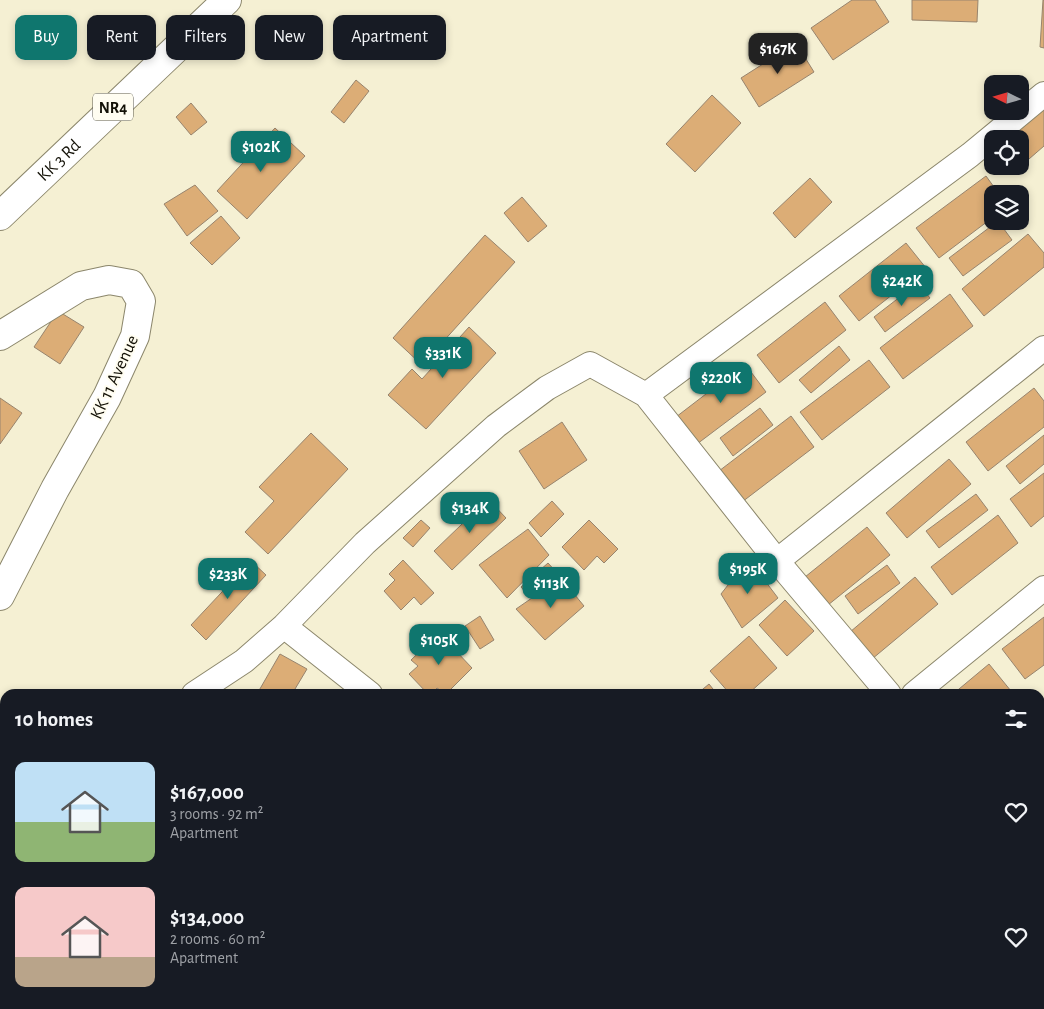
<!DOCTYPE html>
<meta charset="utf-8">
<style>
:root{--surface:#171b24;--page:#242831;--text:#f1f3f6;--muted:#9ea1a6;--accent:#0f766e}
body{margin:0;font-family:"Alegreya Sans",sans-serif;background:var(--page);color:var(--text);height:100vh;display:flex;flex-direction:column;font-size:19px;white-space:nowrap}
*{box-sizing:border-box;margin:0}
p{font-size:16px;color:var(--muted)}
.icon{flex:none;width:28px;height:28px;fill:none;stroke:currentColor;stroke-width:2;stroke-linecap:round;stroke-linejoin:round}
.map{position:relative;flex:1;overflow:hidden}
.sheet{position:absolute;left:0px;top:689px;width:1045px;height:321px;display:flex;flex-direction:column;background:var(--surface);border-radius:15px 15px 0 0;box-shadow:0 2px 8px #0003}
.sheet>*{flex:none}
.guide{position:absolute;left:15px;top:15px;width:500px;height:45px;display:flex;gap:10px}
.needle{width:32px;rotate:275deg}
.controls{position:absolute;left:984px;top:75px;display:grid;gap:10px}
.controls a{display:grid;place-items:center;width:45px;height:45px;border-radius:10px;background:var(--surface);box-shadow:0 2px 8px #0003;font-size:25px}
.price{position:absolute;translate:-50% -42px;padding:0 11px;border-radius:10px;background:var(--accent);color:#fff;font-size:16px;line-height:32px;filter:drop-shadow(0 1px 2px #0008)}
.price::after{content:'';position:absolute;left:50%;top:30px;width:15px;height:11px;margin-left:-8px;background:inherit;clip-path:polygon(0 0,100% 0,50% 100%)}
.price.active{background:#222;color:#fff}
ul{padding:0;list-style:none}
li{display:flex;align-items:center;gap:15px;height:125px;padding:0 15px}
li span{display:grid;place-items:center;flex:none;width:140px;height:100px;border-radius:10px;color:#555}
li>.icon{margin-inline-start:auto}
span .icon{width:60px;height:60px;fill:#fffc;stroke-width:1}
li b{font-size:21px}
h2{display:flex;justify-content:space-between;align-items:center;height:60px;padding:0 15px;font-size:21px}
.pill{padding:0 18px;border-radius:10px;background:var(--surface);box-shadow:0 2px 8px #0003;font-size:18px;line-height:45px}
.pill.active{background:var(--accent);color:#fff}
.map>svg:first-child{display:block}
</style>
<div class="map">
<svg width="1044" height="1009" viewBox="0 0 1044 1009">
<rect width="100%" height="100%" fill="#f5f0d3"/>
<path fill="#ccd093" d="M781,1005H924L927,1009H784Z"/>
<path fill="#dcad76" stroke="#97846e" d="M852,0H875L889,22L833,60L811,28Z
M912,0H978L977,22L912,20Z
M1043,0H1044V48L1040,47Z
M796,43L814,72L759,107L741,78Z
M356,80L369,91L344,123L331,112Z
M712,95L741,123L695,172L666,144Z
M1044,100V146L1014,172L1009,166H1020V139H997Z
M191,103L207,122L191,135L176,117Z
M275,128L305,156L247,219L217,191Z
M986,176L999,194H992V218L939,258L916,228Z
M810,178L832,202L795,238L773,213Z
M195,185L218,211L187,236L164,204Z
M522,197L547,226L528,242L504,213Z
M221,216L240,238L212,265L190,243Z
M998,221L1012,240L963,276L949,258Z
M1028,234L1044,253V267L984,316L962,289Z
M485,235L515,262L422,365L393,338Z
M906,243L926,268L859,321L839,296Z
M918,283L930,298L885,332L874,317Z
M950,294L973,326L903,379L880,348Z
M825,302L846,330L779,383L757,355Z
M58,311L84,327L60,364L34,347Z
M469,327L496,353L426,429L388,395L412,369L422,379Z
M839,346L850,360L811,393L799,380Z
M869,360L890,387L822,440L800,412Z
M745,364L766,392L697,444L676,417Z
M1034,388L1044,401V427L988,471L966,442Z
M0,398L22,413L0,444Z
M760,408L773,425L733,456L720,438Z
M791,416L814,447L742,502L719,471Z
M562,422L587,460L544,489L519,451Z
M311,433L348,469L268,554L245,532L274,501L259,487Z
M1044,435V464L1020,484L1006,466Z
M949,459L971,484L907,538L886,513Z
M1044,473V516L1031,527L1010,499Z
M976,494L988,510L939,548L926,531Z
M488,499L506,518L452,570L434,551Z
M552,501L564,514L541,537L529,523Z
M998,515L1018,543L952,595L931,567Z
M421,520L430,528L413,547L403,538Z
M589,520L618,549L604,563L597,556L584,570L562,547Z
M867,527L890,555L828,605L805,577Z
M528,529L549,555L507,598L479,565Z
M403,560L434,593L421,605L414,597L401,610L384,591L395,580L389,574Z
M251,561L266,575L206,640L191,625Z
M548,563L558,574L530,597L521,587Z
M753,565L778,598L742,628L721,594L742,567Z
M887,565L900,583L858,614L845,596Z
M915,577L938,604L872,659L850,632Z
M561,578L584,606L545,640L516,609Z
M785,600L814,631L787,656L759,625Z
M480,616L494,640L480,649L465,626Z
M1044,617V665L1025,679L1002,649Z
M439,633L472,668L446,694L437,688L431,694H428L409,674L418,666L411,660Z
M749,636L777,668L748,694H730L710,671Z
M280,654L307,669L292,694H257Z
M989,664L1011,691L1008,694H953Z
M709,684L717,694H697Z
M1040,731L1044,736V758L1040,761Z
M1040,902L1044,907V920L1040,923Z
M1044,948V958L1040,953Z
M1040,979L1044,984V1000L1040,1004Z
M19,1005H80L85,1009H24Z
M215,1005H228L225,1009H220Z
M433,1005H450L447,1009H439Z
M519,1005H540L545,1009H524Z
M970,1005H1000L1004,1009H966Z
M1023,1005H1038L1033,1009H1027Z"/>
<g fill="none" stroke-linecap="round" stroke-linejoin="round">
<g stroke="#8b866b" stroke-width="26">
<path id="minor" d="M646,395L970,155L1044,94
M777,561L1044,348
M284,626L370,694
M194,694L244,661L284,626L365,543L496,426L547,388L590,364L646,395L777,561L889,694
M914,694L1044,588
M0,774L5,773
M1040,845L1044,842
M1040,877L1044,882
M157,1005L162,1009
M394,1005L400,1009
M599,1009L601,1005"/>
</g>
<g stroke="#8b866b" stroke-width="30">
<path id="major" d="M0,336L81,286L109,280L131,284L141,301L135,336L107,397L55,489L0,596"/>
</g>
<g stroke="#8b866b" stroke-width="30">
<g id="highway">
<path id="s1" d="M0,216L227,0"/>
</g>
</g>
<use href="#minor" stroke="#fff" stroke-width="24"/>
<use href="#major" stroke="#fff" stroke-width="28"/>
<use href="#highway" stroke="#fff" stroke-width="28"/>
</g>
<g text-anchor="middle" stroke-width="4" stroke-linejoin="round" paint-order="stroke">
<rect fill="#fffdf1" stroke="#5a584d" stroke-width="1" x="93" y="93.5" width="40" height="27" rx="4"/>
<g font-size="16" font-weight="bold" fill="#131107">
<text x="113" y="113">NR4</text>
</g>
<g font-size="18" fill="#131107" stroke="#fffdf1">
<text dy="6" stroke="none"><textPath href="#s1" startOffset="81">KK 3 Rd</textPath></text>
<text transform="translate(114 377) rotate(-65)" y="6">KK 11 Avenue</text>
</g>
</g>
</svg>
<div class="controls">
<a><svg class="needle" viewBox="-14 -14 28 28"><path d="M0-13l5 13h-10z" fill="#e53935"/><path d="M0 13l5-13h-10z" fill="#9ea1a6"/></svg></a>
<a><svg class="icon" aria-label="locate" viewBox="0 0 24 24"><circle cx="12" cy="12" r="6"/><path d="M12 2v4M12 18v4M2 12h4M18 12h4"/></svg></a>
<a><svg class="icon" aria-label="layers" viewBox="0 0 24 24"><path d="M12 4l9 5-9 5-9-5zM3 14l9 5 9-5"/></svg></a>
</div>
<b class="price active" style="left:778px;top:75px">$167K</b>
<b class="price" style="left:261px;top:173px">$102K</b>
<b class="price" style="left:902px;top:307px">$242K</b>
<b class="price" style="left:443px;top:379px">$331K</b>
<b class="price" style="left:721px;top:404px">$220K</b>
<b class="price" style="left:470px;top:534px">$134K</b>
<b class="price" style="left:748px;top:595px">$195K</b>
<b class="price" style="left:228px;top:600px">$233K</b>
<b class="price" style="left:551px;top:609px">$113K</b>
<b class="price" style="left:439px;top:666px">$105K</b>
<div class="guide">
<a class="pill active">Buy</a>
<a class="pill">Rent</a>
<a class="pill">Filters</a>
<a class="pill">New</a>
<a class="pill">Apartment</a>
</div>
<section class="sheet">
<h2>10 homes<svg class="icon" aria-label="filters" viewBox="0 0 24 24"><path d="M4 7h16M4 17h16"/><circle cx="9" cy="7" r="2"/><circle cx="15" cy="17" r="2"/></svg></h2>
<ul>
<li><span style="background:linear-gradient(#bfe0f5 60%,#8fb573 0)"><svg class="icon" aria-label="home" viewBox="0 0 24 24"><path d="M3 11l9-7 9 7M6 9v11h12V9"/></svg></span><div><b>$167,000</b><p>3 rooms · 92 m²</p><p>Apartment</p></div><svg class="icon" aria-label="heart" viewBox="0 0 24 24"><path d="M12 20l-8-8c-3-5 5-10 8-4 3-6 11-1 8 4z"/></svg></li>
<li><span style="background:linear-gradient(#f6c9c9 70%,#b9a48a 0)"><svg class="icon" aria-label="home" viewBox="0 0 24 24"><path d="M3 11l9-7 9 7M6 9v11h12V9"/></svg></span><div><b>$134,000</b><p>2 rooms · 60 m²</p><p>Apartment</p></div><svg class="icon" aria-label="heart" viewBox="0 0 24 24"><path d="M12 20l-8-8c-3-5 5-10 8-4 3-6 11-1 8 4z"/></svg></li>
</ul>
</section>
</div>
